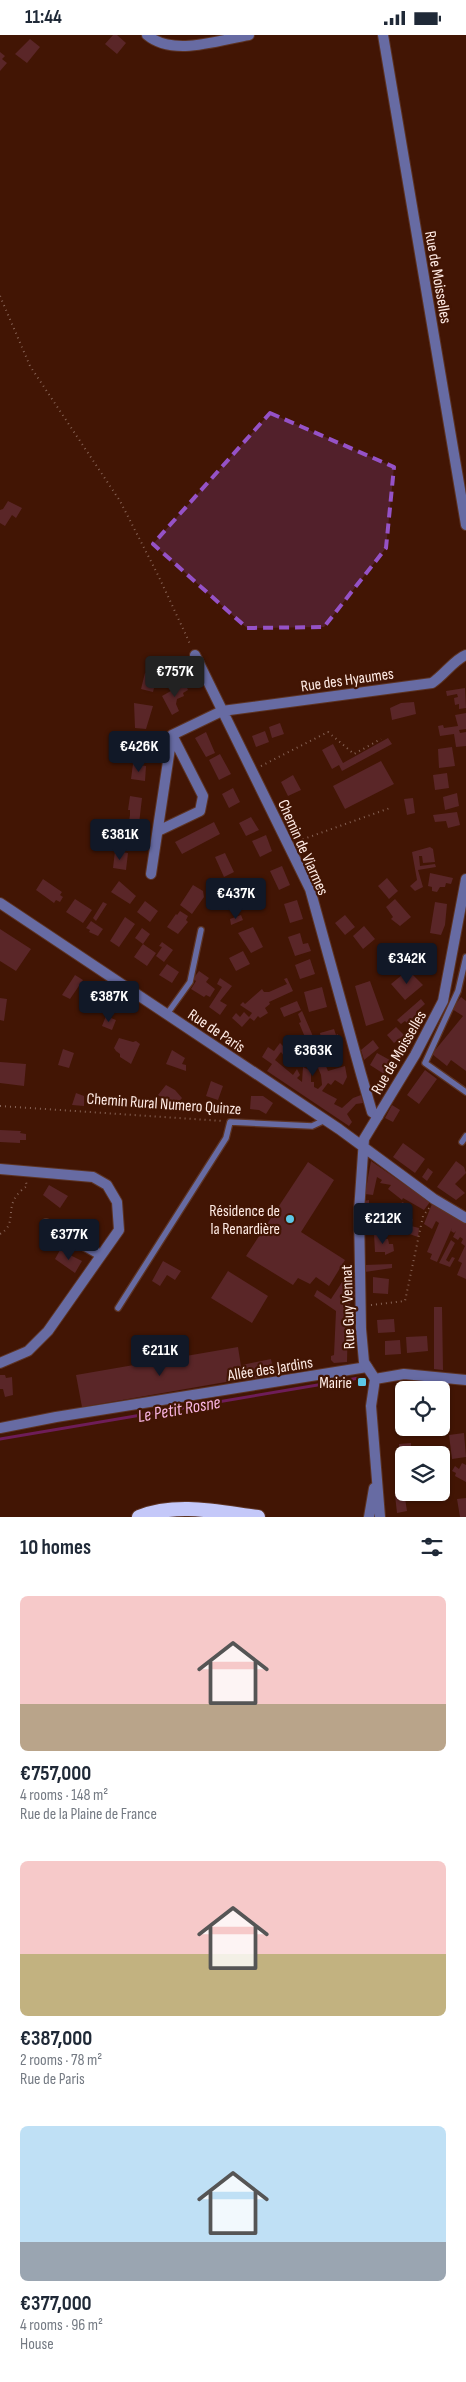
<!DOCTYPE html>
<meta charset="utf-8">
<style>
:root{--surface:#fff;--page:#f2f2f3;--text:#1f2937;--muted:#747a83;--accent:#111827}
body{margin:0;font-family:"Sofia Sans Condensed",sans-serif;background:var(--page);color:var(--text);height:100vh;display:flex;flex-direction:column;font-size:19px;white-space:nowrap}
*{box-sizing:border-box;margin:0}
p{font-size:16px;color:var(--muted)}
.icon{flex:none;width:28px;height:28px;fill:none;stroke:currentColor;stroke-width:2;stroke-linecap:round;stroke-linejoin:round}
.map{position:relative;height:1482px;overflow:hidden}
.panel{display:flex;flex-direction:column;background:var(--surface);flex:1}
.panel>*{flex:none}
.tools{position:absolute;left:395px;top:1346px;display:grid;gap:10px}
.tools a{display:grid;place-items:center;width:55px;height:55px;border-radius:8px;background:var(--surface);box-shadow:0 1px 4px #0004;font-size:25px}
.price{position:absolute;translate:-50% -42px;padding:0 11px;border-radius:5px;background:var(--accent);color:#fff;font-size:16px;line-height:32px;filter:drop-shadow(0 1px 2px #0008)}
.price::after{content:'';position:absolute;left:50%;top:30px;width:15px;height:11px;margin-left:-8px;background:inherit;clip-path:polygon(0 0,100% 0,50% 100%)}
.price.active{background:#222;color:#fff}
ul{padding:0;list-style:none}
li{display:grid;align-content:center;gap:10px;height:265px;padding:0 20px}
li span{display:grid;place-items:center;height:155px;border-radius:8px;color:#555}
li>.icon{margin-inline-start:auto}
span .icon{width:90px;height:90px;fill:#fffc;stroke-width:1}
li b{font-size:21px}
h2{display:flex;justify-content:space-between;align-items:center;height:60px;padding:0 20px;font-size:21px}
.status{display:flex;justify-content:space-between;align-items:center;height:35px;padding:0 25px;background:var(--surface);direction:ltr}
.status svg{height:14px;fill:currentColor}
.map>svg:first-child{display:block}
</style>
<div class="status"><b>11:44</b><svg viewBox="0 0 49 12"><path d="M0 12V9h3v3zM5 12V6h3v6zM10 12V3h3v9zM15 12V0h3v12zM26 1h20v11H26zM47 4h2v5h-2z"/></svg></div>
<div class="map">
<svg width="466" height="1482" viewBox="0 0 466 1482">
<rect width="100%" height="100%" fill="#421504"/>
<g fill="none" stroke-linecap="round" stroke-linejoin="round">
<path stroke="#6e1d59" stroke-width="3" d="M0,1404L359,1343"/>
</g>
<path fill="#5a2628" d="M113,0H117L126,8L117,19L105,9Z
M30,4L40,12L27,28L15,19Z
M0,17L5,21L2,24L7,28L0,36Z
M8,466L22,473L16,483L12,480L5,491L0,488V475L3,474Z
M145,638L157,641L153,657L141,654Z
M185,648L188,655L183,658L184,661L177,664L176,669L179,676L172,680L162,661Z
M465,653L466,673L459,674V669L455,670L454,663L458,662L457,659L447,661L446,656Z
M414,667L416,679L392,685L390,673L401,668Z
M134,668L153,671L146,694L135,693Z
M466,678V694L459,695L460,698L466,697V711L456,712L454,699L440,701L438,691L443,690L444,693L458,691L455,680Z
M280,688L284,699L272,703L269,692Z
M265,696L269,707L256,712L252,701Z
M206,697L215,718L206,722L195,703Z
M137,699L149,701L148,717L146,716L144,726L133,724Z
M388,703L392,709L342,736L339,730L332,734L322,715L333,709L343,728Z
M452,712L455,731L439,733L438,714Z
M220,719L231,739L219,745L209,725Z
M381,726L394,749L345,774L333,751Z
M133,729L146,731L145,746L131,744Z
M447,738L449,753L435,755L433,740Z
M293,740L301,755L288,761L281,747Z
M233,753L240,767L229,773L222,759Z
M457,758L459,771L445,775L443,762Z
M130,761L142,763L137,806L124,804L127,786H129L130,780V775H128Z
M413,763L415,778L407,780L404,764Z
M457,777L460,790L448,793L446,786L435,787L433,780Z
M251,782L259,795L246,801L239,788Z
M214,787L220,799L182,819L175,807Z
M266,800L272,816L260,822L252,806Z
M430,812L433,814L435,827L423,828L422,821H419L420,831L435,829L436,832L418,835L423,852L415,856L410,851L417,845L412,817Z
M115,816L128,818L126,835L113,833Z
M225,818L234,837L224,842L215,822Z
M282,831L290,850L279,855L270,836Z
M430,838L453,843L451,849L446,848L445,852H440L437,857L432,856V852L428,851Z
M239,843L247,857L235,863L229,847Z
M387,843L398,856L389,864L378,851Z
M43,844L62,857L60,860L63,862L60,867L56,865L54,868L36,855Z
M119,846L136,861L130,869L111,857Z
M193,850L203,856L204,862L192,879L180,870Z
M75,864L92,875L83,888L66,877Z
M395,864L411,882L400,891L391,884L393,882L386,872Z
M297,865L303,884L290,888L284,869Z
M145,866L158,876L150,887L137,877Z
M103,867L107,869L96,886L93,883Z
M435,867L447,869L445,890L441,900L430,898Z
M180,876L188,881L186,885L188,887L178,899L167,892L176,879L177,880Z
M241,880L243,885L231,890L230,884Z
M345,880L355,892L345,900L335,888Z
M125,882L135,889L119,912L110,906Z
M91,886L103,894L98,901L89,897L90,895L86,893Z
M364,891L375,904L363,914L353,901Z
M253,892L263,912L251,918L238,898Z
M142,893L150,899L143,909L135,903Z
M0,894L31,914L16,936L0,926Z
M300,898L303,909L308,908L311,916L295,921L288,902Z
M162,907L173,915L164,927L156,921L162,912L159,911Z
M143,909L156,918L147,931L134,922Z
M398,913L407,924L398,932L389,921Z
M243,916L250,929L236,936L229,923Z
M310,924L315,939L300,944L295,930Z
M167,929L179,937L172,948L159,940Z
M408,935L423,950L405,965L391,949Z
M199,936L209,943L206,947L215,954L210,962L206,960L204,962L191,954L196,946L193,944Z
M75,940L83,945L70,964L62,960Z
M220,943L232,951L220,966L227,970L220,980L209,972L222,952L217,949Z
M287,943L293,956L269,967L270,969L265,973L268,978L260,983L258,981L254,986L250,983L242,992L232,983L236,978L240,982L244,977L249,982L252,978L240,970L243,967L245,969L262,954L264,957H269L287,949L284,944Z
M370,946L384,985L366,991L355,951Z
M322,952L327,972L309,977L304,957Z
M461,962L466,966V1036L451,1025L447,1031L432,1019L463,981L452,974Z
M0,963L7,964L4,986L0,985Z
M421,964L425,969L416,977L418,979L407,988L405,986L401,989L397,985Z
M297,966L301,975L284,982L280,973Z
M302,976L328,1036L345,1031L347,1042L343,1050L335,1045L331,1050L328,1048L322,1056L337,1064L334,1069L342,1073L353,1063L361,1060L363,1068L356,1069L347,1079L352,1087L349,1091L267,1036L272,1029L262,1022L268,1012L274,1016L280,1008L289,1017L284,1021L281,1017L275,1025L293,1040L297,1034L300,1040L297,1043L302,1047L303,1032L311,1036V1047H314V1052L318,1054L322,1050L321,1040L299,988L301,987L298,979Z
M106,981L116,985L112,995L102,991Z
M396,992L404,1000L394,1008L387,1000Z
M334,994L336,1000L338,999L341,1021L330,1024L324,1003H321L320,998Z
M119,1003L133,1007L136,1006L140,1009L131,1029L120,1022V1019L116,1016L114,1013Z
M373,1005L379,1013L364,1025L361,1015Z
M63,1014L74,1018L69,1033L58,1030Z
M293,1014L300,1027L297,1029L290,1021L292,1019L290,1015Z
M172,1015L185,1023L182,1029L186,1030V1036L166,1029Z
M377,1018L397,1029L393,1036L387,1033L384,1039L370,1030Z
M0,1027L26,1029L24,1051L0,1048Z
M425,1035L437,1044L419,1069L407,1060Z
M211,1046L223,1051L218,1065L206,1061Z
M166,1050L175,1055L182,1063L174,1072L158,1060Z
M76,1058L84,1061V1071L72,1070Z
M251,1061H263L273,1068L266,1079L259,1075L250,1074Z
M392,1070L400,1075L393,1087L385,1083Z
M0,1095L21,1096L20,1098L26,1099V1105H20V1108L0,1107Z
M403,1108L425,1124L415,1138L393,1122Z
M371,1126L430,1167L424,1175L403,1163L402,1165L388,1154L391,1150L380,1148L382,1145L377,1142L373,1160L365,1159Z
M456,1126L464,1132L466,1138L455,1149L465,1158L456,1165L437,1152Z
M308,1127L334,1145L301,1197L345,1225L329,1251L316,1242L310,1249L298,1243L293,1250L246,1221Z
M428,1133L433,1137L427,1146L422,1142Z
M49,1150L68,1161L60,1173L43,1160Z
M369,1165V1171L376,1175L371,1185L364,1182V1166Z
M402,1167L409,1170L400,1187L404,1189L407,1182L413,1184L411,1191L419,1193L418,1202L392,1193L389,1197L385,1195L388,1191L384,1189L387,1183L395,1188Z
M432,1169L466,1188V1244L457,1240L462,1228L458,1226L465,1211L461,1208L463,1204L460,1202L458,1205L453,1202L456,1196L454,1198L451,1196L452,1193L437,1227L430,1224L432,1219L427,1217L439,1188L436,1186L432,1194L424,1189Z
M374,1199L384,1200L385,1204H388L389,1209H393L394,1216L385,1220V1217H375Z
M451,1205L455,1208L446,1225L449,1227L452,1222L455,1223L450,1232L439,1228Z
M60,1215L82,1226L75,1238L55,1224Z
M163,1226L181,1236L175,1245L167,1240L160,1251L152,1246Z
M392,1229V1233L365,1237V1230Z
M228,1236L268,1261L252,1288L211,1263Z
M348,1238L355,1243L356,1260L347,1273L345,1286H348L347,1327L334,1328L331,1325V1321L334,1320L336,1276L314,1261L317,1255L331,1264Z
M373,1242L389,1244L388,1259L373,1258Z
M434,1272H442L443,1335L434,1334Z
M394,1284L395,1297L378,1298L377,1285Z
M427,1301L428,1316L407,1318L406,1302Z
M400,1305L401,1319L385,1320V1306Z
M238,1312L243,1344L82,1372L76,1340Z
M271,1324L274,1340L245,1345L242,1330Z
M0,1340H5L6,1343L12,1342L13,1360L5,1362L3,1354H0Z
M464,1398L466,1422L452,1424L449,1400Z
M411,1408V1420H404V1426H399V1409Z
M462,1428L466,1430V1447L455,1441L456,1438L452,1436L455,1431L459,1434Z
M395,1460H419V1463H405L407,1476L397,1478Z
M466,1463V1482H460L457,1464Z"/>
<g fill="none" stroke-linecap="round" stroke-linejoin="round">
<g stroke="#5c3324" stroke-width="8">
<path id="service" d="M466,922L458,956L425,1028L466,1057
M167,979L190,947L201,895
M462,1107L466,1101
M118,1273L226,1103L230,1087L312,1091L325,1085"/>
</g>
<g stroke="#5c3324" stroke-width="12">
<path id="minor" d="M147,0C173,22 219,5 249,0
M195,620L310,854L361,1039L372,1077L378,1081
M158,796L200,776L203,761L172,700
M151,839L172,700L222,676L432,648C444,640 455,624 466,620
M0,1134L93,1142L107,1150L117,1167L119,1195L48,1296L28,1316L0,1328
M46,1189L101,1220
M0,1393L56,1382L367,1332"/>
</g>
<g stroke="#5c3324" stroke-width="12">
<path id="tertiary" d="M383,0L466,490
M0,868L339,1094L434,1164L466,1183
M375,1344L404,1339L466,1345
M369,1482L374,1453
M380,1482L371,1371L375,1344L364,1327L361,1294L359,1176L364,1104L415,1020L443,966L466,844"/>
</g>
<g stroke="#5c3324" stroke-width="16">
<path id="trunk" d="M139,1482C177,1467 219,1477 258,1482"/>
</g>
<path stroke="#866255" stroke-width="2" stroke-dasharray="1 4" stroke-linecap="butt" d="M0,261L30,331L120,466L159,542L191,611
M261,731L328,697L354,719L381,704
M298,806L390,773
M0,1071L223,1086
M0,1199C16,1190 7,1176 15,1163C18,1158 23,1154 27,1151L26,1147
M371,1270L405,1266L423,1181L430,1172"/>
<use href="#service" stroke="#676ba3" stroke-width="5.5"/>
<use href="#minor" stroke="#676ba3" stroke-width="10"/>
<use href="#tertiary" stroke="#676ba3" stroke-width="10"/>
<use href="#trunk" stroke="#c4c8f9" stroke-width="14"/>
</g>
<path fill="#9552c7" fill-opacity="0.2" stroke="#9552c7" stroke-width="4" stroke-dasharray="10 6" stroke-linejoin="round" d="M270,378L394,432L386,513L324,592L247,593L153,509Z"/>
<g fill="#5cc7e7" stroke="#421504" stroke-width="2">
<circle cx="290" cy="1184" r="5"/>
<rect x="357" y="1342" width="10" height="10" rx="2.5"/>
</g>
<g text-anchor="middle" stroke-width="4.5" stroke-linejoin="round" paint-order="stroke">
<g font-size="16" fill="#ffebe5" stroke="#421504">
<text transform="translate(439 242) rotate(80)" y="6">Rue de Moisselles</text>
<text transform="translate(347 644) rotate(-8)" y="6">Rue des Hyaumes</text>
<text transform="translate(304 812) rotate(66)" y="6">Chemin de Viarmes</text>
<text transform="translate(217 995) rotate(34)" y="6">Rue de Paris</text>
<text transform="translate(398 1017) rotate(-60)" y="6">Rue de Moisselles</text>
<text transform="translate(164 1068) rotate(4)" y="6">Chemin Rural Numero Quinze</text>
<text transform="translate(347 1272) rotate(-92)" y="6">Rue Guy Vennat</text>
<text transform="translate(270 1333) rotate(-9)" y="6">Allée des Jardins</text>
</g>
<g font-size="16" fill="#ffebe5" stroke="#421504" text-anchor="end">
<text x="280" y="1181">Résidence de<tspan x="280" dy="18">la Renardière</tspan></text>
<text x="352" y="1353">Mairie</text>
</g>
<g font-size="18" font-style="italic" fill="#f8b4e1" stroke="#421504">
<text transform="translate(179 1374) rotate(-10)" y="6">Le Petit Rosne</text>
</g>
</g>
</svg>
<div class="tools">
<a><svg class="icon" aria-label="locate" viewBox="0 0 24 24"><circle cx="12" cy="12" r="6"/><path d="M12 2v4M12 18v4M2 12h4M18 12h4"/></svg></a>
<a><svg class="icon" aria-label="layers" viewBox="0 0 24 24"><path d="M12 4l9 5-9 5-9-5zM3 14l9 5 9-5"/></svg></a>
</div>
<b class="price active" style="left:175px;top:663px">€757K</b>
<b class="price" style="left:139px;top:738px">€426K</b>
<b class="price" style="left:120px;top:826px">€381K</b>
<b class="price" style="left:236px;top:885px">€437K</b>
<b class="price" style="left:407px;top:950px">€342K</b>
<b class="price" style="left:109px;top:988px">€387K</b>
<b class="price" style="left:313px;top:1042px">€363K</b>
<b class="price" style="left:383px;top:1210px">€212K</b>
<b class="price" style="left:69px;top:1226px">€377K</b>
<b class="price" style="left:160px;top:1342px">€211K</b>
</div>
<section class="panel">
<h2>10 homes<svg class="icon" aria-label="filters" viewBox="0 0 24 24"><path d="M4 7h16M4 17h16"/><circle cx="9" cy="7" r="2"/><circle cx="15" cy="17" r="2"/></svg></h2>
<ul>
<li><span style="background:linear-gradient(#f6c9c9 70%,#b9a48a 0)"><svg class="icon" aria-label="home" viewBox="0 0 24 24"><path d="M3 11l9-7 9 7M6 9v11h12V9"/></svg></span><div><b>€757,000</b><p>4 rooms · 148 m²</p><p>Rue de la Plaine de France</p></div></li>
<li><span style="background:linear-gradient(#f6c9c9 60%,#c2b280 0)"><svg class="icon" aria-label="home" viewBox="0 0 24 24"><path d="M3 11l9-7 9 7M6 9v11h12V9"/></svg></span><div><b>€387,000</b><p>2 rooms · 78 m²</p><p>Rue de Paris</p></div></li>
<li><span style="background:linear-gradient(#bfe0f5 75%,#9aa5b1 0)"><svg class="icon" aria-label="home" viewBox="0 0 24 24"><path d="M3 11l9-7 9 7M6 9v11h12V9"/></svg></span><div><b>€377,000</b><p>4 rooms · 96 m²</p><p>House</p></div></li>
</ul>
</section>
